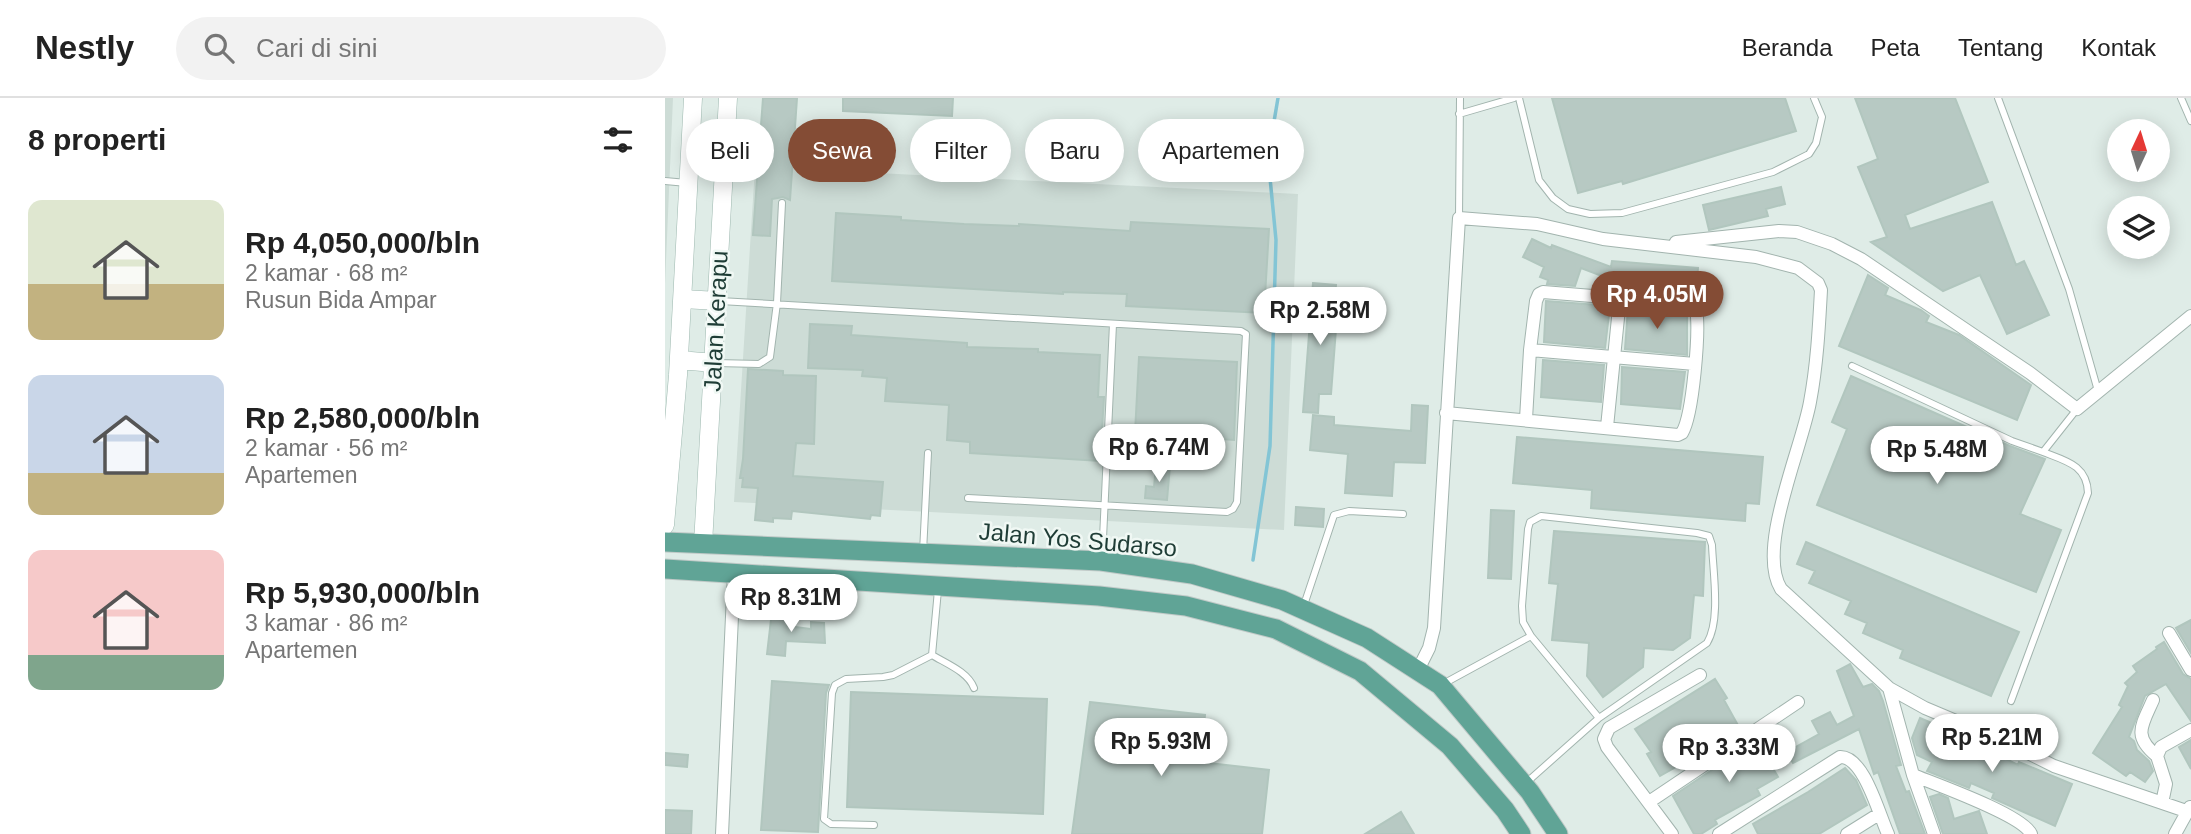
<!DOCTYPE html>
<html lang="id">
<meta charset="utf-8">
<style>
:root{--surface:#fff;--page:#f2f2f2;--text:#222;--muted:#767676;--line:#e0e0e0;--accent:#844c35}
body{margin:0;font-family:Helvetica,sans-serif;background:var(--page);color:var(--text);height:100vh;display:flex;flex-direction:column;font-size:26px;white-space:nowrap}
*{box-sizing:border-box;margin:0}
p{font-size:23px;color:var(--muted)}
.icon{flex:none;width:38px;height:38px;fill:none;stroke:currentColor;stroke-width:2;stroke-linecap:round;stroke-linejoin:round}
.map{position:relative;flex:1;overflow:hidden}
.drawer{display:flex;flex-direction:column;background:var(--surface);width:665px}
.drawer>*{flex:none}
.hud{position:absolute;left:21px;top:21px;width:665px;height:63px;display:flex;gap:14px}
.needle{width:46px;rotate:4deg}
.fabs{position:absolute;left:1442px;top:21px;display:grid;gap:14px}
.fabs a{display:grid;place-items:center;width:63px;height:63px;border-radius:50%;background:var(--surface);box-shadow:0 4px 18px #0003;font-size:35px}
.price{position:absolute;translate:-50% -60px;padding:0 16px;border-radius:24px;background:#fff;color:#222;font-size:23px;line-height:46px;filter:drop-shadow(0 2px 4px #0008)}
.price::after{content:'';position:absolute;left:50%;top:42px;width:21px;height:16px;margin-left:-10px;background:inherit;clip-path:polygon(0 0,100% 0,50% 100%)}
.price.current{background:var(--accent);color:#fff}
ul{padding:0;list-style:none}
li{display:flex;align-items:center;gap:21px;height:175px;padding:0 28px}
li span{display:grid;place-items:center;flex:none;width:196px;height:140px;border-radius:14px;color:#555}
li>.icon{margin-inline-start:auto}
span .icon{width:84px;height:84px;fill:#fffc;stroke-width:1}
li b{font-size:30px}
h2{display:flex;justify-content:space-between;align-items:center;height:84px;padding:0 28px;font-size:30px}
.tag{padding:0 24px;border-radius:32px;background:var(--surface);box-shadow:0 4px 18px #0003;font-size:24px;line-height:63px}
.tag.current{background:var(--accent);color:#fff}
header{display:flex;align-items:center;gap:42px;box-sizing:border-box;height:98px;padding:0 35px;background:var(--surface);border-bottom:2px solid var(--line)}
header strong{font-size:33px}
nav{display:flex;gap:38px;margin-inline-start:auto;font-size:24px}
.search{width:490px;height:63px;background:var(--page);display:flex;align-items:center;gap:18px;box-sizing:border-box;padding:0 24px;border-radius:38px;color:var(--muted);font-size:26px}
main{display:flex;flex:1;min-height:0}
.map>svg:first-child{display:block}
</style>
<header>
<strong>Nestly</strong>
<div class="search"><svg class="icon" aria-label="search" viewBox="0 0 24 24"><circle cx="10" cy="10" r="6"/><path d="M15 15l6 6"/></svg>Cari di sini</div>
<nav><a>Beranda</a><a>Peta</a><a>Tentang</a><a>Kontak</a></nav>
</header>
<main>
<section class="drawer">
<h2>8 properti<svg class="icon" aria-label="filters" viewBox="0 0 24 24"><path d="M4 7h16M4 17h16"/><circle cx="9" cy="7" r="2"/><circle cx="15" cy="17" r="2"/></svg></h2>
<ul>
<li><span style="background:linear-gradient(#dfe7d0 60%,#c2b280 0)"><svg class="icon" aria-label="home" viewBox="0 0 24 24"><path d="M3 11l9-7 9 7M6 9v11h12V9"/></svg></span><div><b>Rp 4,050,000/bln</b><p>2 kamar · 68 m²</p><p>Rusun Bida Ampar</p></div></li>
<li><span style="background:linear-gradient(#c9d6e8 70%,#c2b280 0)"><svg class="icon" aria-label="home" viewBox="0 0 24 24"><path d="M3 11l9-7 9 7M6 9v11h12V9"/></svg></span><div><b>Rp 2,580,000/bln</b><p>2 kamar · 56 m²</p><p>Apartemen</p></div></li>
<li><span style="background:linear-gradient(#f6c9c9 75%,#7fa58c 0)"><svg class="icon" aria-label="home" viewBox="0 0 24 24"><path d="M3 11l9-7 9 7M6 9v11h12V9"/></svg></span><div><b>Rp 5,930,000/bln</b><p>3 kamar · 86 m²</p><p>Apartemen</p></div></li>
</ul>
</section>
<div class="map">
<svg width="1526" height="736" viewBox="0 0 1526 736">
<rect width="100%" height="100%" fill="#dfece7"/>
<path fill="#cddcd6" d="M0,0H8L0,186Z
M90,69L633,96L619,432L69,404Z"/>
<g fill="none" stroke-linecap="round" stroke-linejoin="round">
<path stroke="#83c5d5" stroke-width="3.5" d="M588,462L605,348L611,142L603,59L613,0"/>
</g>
<path fill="#b7c9c3" stroke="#b1c6be" stroke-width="2" d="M98,0H132L125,102L118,99L107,101L105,138L88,137Z
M178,0H288L287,18L178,13Z
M887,0H1120L1131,33L958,86L957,83L913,95Z
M1190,0H1290L1323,84L1240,117L1245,131L1327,104L1351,167L1359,163L1384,217L1342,236L1315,177L1278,193L1206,144L1222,139L1193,69L1213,61Z
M1116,89L1120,106L1101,111L1103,118L1044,132L1038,107Z
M171,115L236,119V122L299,126L354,128V126L465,133L466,124L604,131L599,215L461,208L462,196L398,194V196L167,183Z
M867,141L886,150L887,147L946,169L947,163L1033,170L1031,195H1026V197L944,191L945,181L916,170L910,188L882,186L883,182L875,179L879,169L858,159Z
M1203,177L1223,190L1220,197L1256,212L1264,218L1261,224L1294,237L1366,287L1352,322L1174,248Z
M648,185L671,187L667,231H671L666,296H654L653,315L638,314Z
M881,203L945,208L940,250L879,244Z
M963,210L1022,214V257L960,251Z
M145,226L187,228L186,237L302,245V249L373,251V254L435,257L433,299H439L435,363L305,355V344L282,342L284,307L220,303L222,280L197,278L198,272L143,270Z
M474,259L572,264L569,342L470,335Z
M878,262L939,267L936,304L876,299Z
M957,269L1020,274L1015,311L956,306Z
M83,271L118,273V277L151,278L149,346L131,345L128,378L218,384L215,418L206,417L205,421L127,413L126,421L108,420V424L90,422L93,390L77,389L78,380H75L78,361Z
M1186,278L1345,348L1380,361L1355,416L1396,432L1371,494L1152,407L1182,331L1167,324Z
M747,307L763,308L760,365L729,364L727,398L680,395L683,356L645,352L648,317L669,319V327L746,333Z
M852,339L1098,359L1094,406L1081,405L1080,423L926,410L927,392L848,385Z
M491,367L505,368L502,402L480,400L481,388L489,389Z
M631,409L659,411L658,429L630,427Z
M826,412L849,413L846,481L823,480Z
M889,433L1040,444L1038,498L1029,497L1025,540L1008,552L979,550L978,569L938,599L922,578L924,545L887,542L893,486L884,485Z
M1141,444L1354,534L1326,598L1235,560L1238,552L1198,535L1202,525L1180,516L1186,503L1144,485L1150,473L1132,466Z
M107,513L124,515L122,528L146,531V524L159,525L160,545L121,543L120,558L102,556Z
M1526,522V555L1511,530Z
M1499,544L1518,576L1526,581V623L1501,586L1480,598L1464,639L1469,643L1472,652L1484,663L1488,673L1480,684L1465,674L1461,678L1428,655L1457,609L1454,607L1463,588L1460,585L1472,574L1468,568L1492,551L1491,549Z
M1185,566L1198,589L1207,586L1214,593L1218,603L1236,667L1231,668L1241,694L1244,693L1248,704L1260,736H1235L1213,674L1209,676L1194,631L1128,665L1122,654L1154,636L1147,623L1165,614L1172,627L1189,618L1172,573Z
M1050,581L1062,600L1059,602L1074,629L1036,650L1033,644L1011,656L1016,666L995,678L982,656L986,654L970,631Z
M107,583L164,587L161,595L153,734L96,732Z
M186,594L382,601L378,716L182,709Z
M425,604L540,617L535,664L604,672L597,736H407Z
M1255,620L1269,626L1267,631L1308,649L1310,645L1353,667L1354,664L1407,686L1390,728L1327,700L1329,695L1306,685L1304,690L1262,673L1267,664L1252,657L1247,640Z
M1107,632L1119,652L1103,662L1113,679L1092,691L1095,697L1050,722L1052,726L1036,736H1029L1008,698Z
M1526,642V671L1514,649Z
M0,655L23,657L22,669L0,667Z
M1180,670L1191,682L1202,707L1154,736H1093L1088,726L1143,694Z
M1274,696L1283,700L1289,721L1314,713L1322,736H1278L1265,699Z
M0,712L27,713L26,736H0Z
M736,714L749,736H700Z"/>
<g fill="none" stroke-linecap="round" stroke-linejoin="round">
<g stroke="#a2b4ae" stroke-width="8">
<path id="lane" d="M854,0L874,82L888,100L903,111L925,116L957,115L1108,74L1144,56L1151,45L1157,19L1149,0
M1333,0L1404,191L1433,293
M1516,0L1526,23
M794,16L849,0
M0,83L22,85
M794,120L795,0
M55,203L576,233L581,236L572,404L568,411L562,414L303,400
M51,265L94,266L105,259L112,205L117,105
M1187,268L1347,343L1378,354L1412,311
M876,418L1032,435L1044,438L1047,447C1048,474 1056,522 1042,545L934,620L866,538L858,524L857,508L863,431L865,424Z
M258,454L263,355
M437,462L448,226
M273,492L267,557C282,566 303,574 309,590
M638,510L669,417L684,413L738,416
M778,586L866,538
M1346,603L1423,395C1422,367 1401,363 1378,354
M862,684L934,620
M209,727L166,726L159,721L167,595L170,587L181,581L218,579L228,577L267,557"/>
</g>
<g stroke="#a2b4ae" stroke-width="14">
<path id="street" d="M1011,144L1114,133L1132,134L1167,146L1196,161L1307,236L1365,275L1412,311L1526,218
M865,252L1030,266
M781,315L1013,337L1017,335C1028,317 1035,232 1031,211L1026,206L878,194L874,196L871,203L865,252L861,321
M942,329L955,200
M1504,535L1526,572
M753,572L764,550L769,530L794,120L872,126L938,141L1091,159L1133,170L1153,185L1156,192C1154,229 1152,267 1145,304C1137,350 1091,451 1116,491L1224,590L1260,610L1343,645L1389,668L1521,713
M1224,590L1248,677C1270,686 1358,717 1366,736
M1488,602C1477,627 1467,638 1492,658
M1248,677L1269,736
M984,704L1133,604
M1497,705L1501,686L1492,658L1496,649L1526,632
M57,736L69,475
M1007,736L942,649L939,641L944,630L1035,577
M1054,736L1175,659C1199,658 1214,717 1223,736
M1182,736L1214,716
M1510,736L1525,709"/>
</g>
<g stroke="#9db8af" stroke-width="19">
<path id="secondary" d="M18,201L53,203
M14,262L49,265
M0,427L13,277L28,0
M38,446L63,0"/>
</g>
<g stroke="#c0c9c7" stroke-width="21">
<path id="primary" d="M0,444L436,463L527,476L617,502L702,540L775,587L865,694L893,736
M0,471L434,498L521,508L611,531L695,573L785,648L840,712L856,736"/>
</g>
<use href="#lane" stroke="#fff" stroke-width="6"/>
<use href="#street" stroke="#fff" stroke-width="12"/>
<use href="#secondary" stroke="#fff" stroke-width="18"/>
<use href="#primary" stroke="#60a496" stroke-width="19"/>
</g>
<g text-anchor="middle" stroke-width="5" stroke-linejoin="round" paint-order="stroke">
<g font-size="24" fill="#1f3d36" stroke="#f0f8f4">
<text transform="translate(51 223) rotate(-87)" y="8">Jalan Kerapu</text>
<text transform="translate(413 442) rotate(5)" y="8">Jalan Yos Sudarso</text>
</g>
</g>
</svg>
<div class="fabs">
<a><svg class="needle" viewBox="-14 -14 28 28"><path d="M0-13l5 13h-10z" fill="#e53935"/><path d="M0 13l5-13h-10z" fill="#767676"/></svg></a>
<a><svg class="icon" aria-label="layers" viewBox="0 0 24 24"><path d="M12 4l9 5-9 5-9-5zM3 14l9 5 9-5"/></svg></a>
</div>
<b class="price current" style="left:992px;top:233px">Rp 4.05M</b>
<b class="price" style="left:655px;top:249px">Rp 2.58M</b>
<b class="price" style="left:494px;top:386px">Rp 6.74M</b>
<b class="price" style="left:1272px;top:388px">Rp 5.48M</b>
<b class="price" style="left:126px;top:536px">Rp 8.31M</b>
<b class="price" style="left:1327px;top:676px">Rp 5.21M</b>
<b class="price" style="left:496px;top:680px">Rp 5.93M</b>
<b class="price" style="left:1064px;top:686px">Rp 3.33M</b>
<div class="hud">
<a class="tag">Beli</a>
<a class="tag current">Sewa</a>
<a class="tag">Filter</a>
<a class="tag">Baru</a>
<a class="tag">Apartemen</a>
</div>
</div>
</main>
